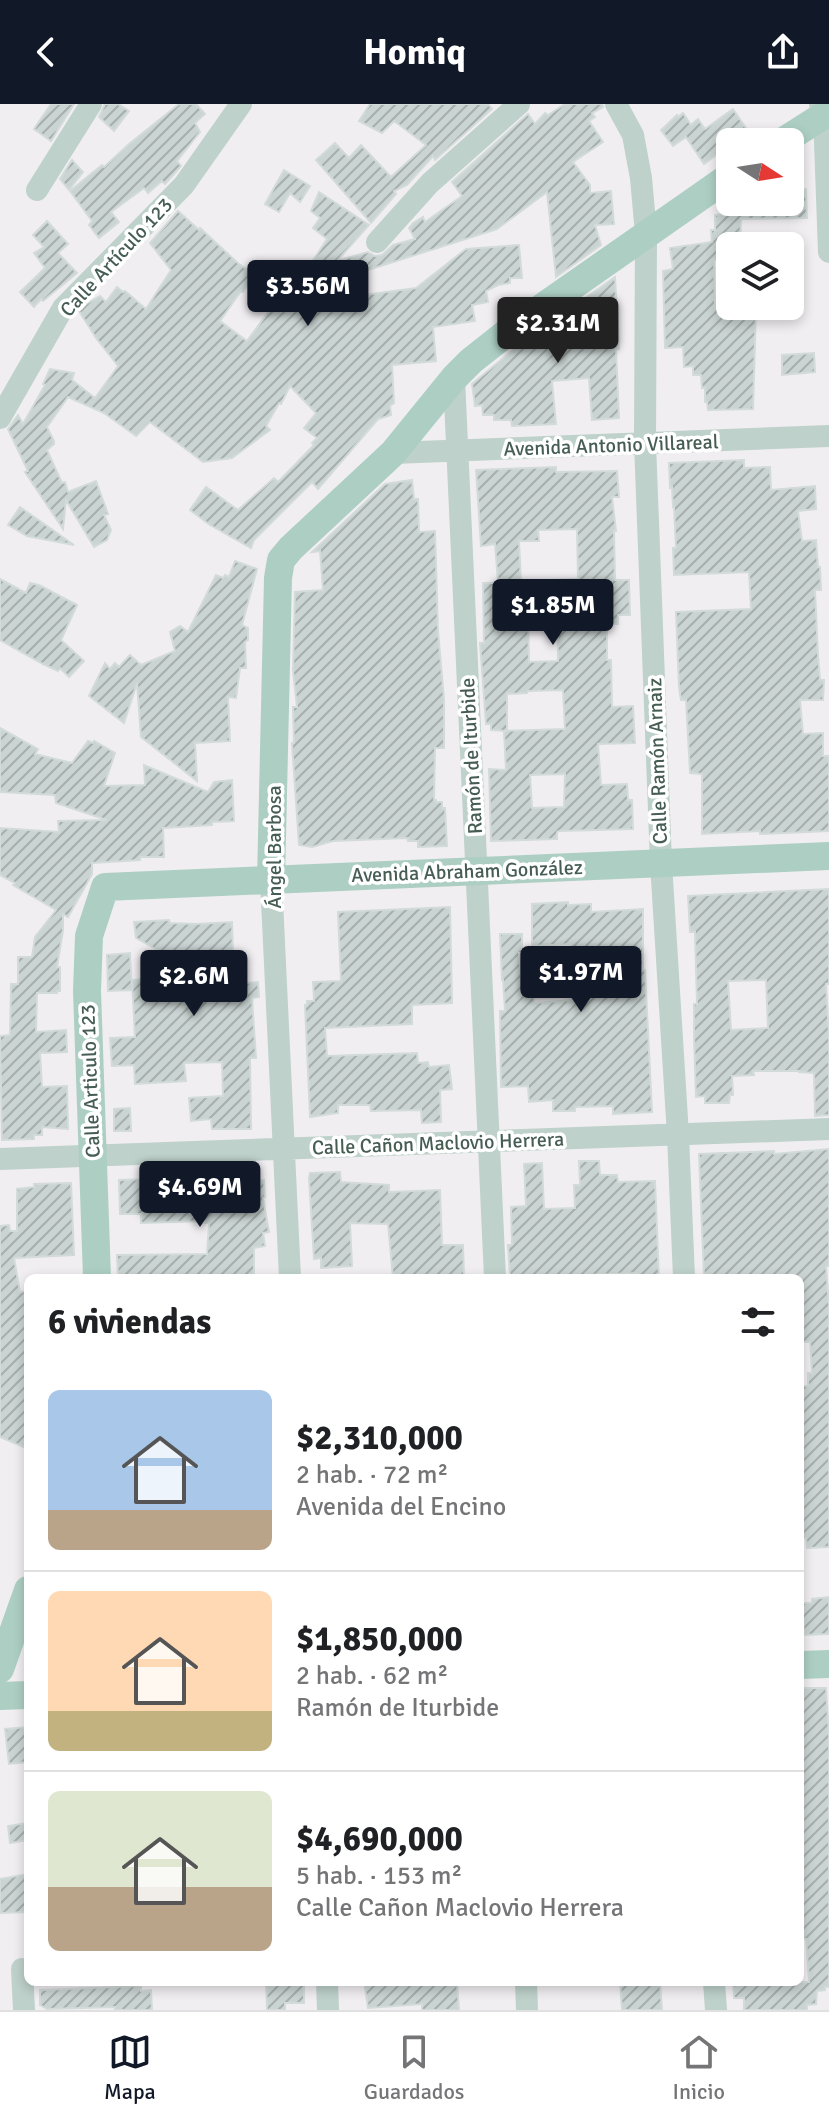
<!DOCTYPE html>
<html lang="es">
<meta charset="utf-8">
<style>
:root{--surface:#fff;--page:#f6f6f6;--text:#202124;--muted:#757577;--line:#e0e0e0;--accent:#111827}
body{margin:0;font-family:Signika,sans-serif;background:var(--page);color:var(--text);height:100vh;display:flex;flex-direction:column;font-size:30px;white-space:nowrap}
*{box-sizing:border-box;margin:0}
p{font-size:26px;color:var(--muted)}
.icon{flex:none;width:44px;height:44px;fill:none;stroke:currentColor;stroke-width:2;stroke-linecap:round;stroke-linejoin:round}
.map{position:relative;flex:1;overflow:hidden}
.drawer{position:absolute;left:24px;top:1170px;width:780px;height:712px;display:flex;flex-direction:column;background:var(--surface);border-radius:12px;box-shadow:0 4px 12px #0003}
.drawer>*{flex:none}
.needle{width:52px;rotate:102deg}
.tools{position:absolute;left:716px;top:24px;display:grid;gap:16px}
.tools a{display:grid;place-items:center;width:88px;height:88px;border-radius:12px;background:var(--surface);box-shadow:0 4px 12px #0003;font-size:40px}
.price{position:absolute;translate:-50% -68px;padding:0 18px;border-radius:8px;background:var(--accent);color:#fff;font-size:26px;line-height:52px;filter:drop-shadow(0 2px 4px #0008)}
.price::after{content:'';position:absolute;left:50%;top:48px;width:24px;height:18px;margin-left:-12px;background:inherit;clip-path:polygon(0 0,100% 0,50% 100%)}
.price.selected{background:#222;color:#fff}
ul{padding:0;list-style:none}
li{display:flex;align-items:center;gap:24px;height:200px;padding:0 24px}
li+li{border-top:2px solid var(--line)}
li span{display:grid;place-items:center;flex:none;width:224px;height:160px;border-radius:12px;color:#555}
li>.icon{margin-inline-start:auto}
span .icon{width:96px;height:96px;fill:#fffc;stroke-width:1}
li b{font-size:34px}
h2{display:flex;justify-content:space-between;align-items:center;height:96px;padding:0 24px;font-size:34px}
header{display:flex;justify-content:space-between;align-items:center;height:104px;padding:0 24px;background:var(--accent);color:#fff;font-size:36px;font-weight:700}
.tabs{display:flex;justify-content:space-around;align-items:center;height:112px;border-top:2px solid var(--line);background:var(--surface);font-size:22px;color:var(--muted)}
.tabs a{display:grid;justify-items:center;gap:4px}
.tabs .selected{color:var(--accent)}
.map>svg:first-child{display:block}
</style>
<header><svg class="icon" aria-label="back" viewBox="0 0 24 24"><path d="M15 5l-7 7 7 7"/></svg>Homiq<svg class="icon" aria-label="share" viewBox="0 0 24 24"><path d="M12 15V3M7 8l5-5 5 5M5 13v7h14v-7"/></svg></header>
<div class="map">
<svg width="829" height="1906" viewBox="0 0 829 1906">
<defs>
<pattern id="building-hatch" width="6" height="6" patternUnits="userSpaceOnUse" patternTransform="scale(2)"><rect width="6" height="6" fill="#cad4d2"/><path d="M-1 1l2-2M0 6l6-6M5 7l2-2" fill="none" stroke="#a6afad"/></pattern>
</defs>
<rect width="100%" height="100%" fill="#f1eef1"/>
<path fill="url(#building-hatch)" stroke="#d2dbd9" stroke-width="2" fill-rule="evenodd" d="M51,0H74L51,37L34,25Z
M105,0H118L129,7L114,27L99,13Z
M179,0H196L205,10L195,19L200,28L177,57L181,62L165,80L162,77L148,89L144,84L111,108L119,118L99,134L89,121L92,117L70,87L102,61L104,63L129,40Z
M370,0H488L492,5L435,56L433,52L407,81L394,87L396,90L371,119L316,56L335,39L349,54L361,41L391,73L426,41L394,17L382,29L359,17Z
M565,0H602L603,3L592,9L595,13L589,17L603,38L573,58L590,81V89L611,87L614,120L595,121L601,141L556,173L547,88L497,125L302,187L304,199L416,184L466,145L519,141L522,174H510V179L498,181L486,187L488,198L472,201L475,217L433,223L436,257L392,261L394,299L390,302L391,311L378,315L318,385L312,378L254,436L251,444L210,421L190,406L206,383L238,406L274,374L278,378L314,341L312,339L317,334L304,324L316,309L290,282L281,300L279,299L266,322L270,326L232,354L203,358L150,318L136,332L104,309L68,293L47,323L54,337V340L47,346L62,379L65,378L68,388L96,377L108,410L104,411L111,426L107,436L94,443L66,396L63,425L25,368L28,367L8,325L18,311L23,320L45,281L43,280L50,265L74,269L72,276L95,294L118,262L96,234L79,207L86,200L100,192L106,198L117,183L123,188L125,187L146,205L171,166L150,139L178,107L199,126L200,124L239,160L254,170L243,188L241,187L220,217L247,237L286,184L281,182L288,166L306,171L312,158L327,135L313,124L320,114L311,107L319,88L369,121L337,157L368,148L375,152L382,151L393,141L415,135L409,124L413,119L423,113L425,118L462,92L452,78L528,10L535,20L545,9L548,11Z
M733,5L748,27L734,38H730V41L704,60L686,33L673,42L661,26L677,11L678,13L683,9L691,21L698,15L705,25Z
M72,56L83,68L69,86L60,75Z
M284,66L310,82L300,98L290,89L279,108L265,100Z
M806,85L807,114L741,115L740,142H730V154L714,156L715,204H756L753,305L708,306L707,298H705V284H702L701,271H693V262L684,263L683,243L665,244L663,167L673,165L670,144L712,138L711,126H715V111L739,109L737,98H790V86Z
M47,117L68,140L58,149L77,169L43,197L41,195L34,203L20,188L45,164L34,149L44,143L33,131Z
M615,173L619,245H616L619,314L592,316L589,274L552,277L556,320L512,322L511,316H494V311H483L482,301L475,302L472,280L524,237Z
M814,249L815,268L782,271V251Z
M744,356V364L770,363L771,386L815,382L816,405L798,407L802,437L816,436L818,463H820L821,486H815L818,551L820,576H824L823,596H800L803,630L823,629V652H829V727L760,730V727L702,730V670L690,669L686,596H681L679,583L676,508L751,505L749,468L674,471L673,444H676L674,403H673L672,383L670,384L669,359Z
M556,363V368L617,367L619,393H612L616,427H614L615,476H629L630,511H618V520H607V556H611L612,603L633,602L635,639L598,640L601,681L627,680L628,696H632L633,725L559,727L557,728V735L491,737L489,665L506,666L504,627L565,625L563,586L528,587L527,589L507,590V627L491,626V620H486L480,539H484L483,479H498L495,440L481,442L476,366ZM577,425L578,475L521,477L519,437H539L538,426ZM557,509L558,557L529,558L528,510ZM565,670L564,703L532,704L530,671Z
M412,376L414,395H418L419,428L435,427L438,527L444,595V644H435L434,696H436V698H442V704H445L447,742L418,743V737H408V734L333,737L312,743L299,741L292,639H294L293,603H297L293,567L295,488L323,486L320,447L312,448L385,380Z
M20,403L74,441L27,432L8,421Z
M235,457L257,465L242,521L248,524V536L245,538L246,564H240L236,594L228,593L230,637L195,639L197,677L141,633L137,579L124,619L89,592L105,559L110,565L115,559L119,563L130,551L141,561L175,547L170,528L180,522L188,528L216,471L223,474L225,471L229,473Z
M0,475L26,489L30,479L39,481L77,501L61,536L84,557L69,573L60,564L58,567L43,560L0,536Z
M0,624L38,645L35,650L72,659L88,637L93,639L94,637L115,649L104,682L145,681L144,661L208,688L214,678L232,676L234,717L212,718V721L163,724L164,753H140V756L92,759V770L68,813L63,810V826L57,863H60V887H57V889H37L36,928L66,926L67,948L40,949L42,983L67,982L68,1025L42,1023V1031H34V1035L2,1036L0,932L10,931L11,880H18V853H32L35,833L56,806L13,781L15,779L0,771V724L59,728L58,717L107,716L56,699L55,691L0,688Z
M829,785V880H826L829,931V1011L815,1012L814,969L799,968V967H753L754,971L732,972L733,991H730L729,999H705V992L696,993L694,933V900H697L695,828H690L688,792ZM766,876L768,924L731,926L728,877Z
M568,798V801L591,800V808L643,805V866H645L652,1008L613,1010V1002L575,1003V1007H553V996L529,998L528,982L501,983L500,907H505L503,876H502L500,830H522V849H519L522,881L533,880L534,899L573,896L571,840L532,842V800Z
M450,803L452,899L412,901V920L325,924L327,952L417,949L418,959L428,958L429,963L449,961L452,985L440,986L441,1018L422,1019L421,1006L371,1007L370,1001H338V1009L310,1013L305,901H307V897H314L313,878L341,877L338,808Z
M169,816L170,819L196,820L232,818L234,880L258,878L259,893L252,894L256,954H250L251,1025H212L211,1015L191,1017L189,994L223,992L222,958L184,959L186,977L135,980L134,961L112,962L110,934L135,933L132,876L168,874L159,847L136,834L134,818Z
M130,849L132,886L108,887L107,851Z
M130,1004L131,1027H114V1005Z
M829,1045V1162H826L829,1201V1443L807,1444L806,1434H800V1286L801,1282H808V1269H812L810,1238H800V1174H704L699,1050L774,1047V1050Z
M579,1057H599L600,1071H617L618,1078L655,1077L659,1174H638V1169L510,1174L508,1141H512L511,1103L526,1102L524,1060L542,1059L544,1105L575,1104L574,1081H580Z
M340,1068L341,1078L389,1081V1088L440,1086L442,1141H463L464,1172L393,1174L388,1120L350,1119L352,1162L321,1164V1154L314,1155L309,1074L310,1069Z
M230,1072V1074H246V1078L264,1076L265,1093L263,1094L269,1128L263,1129L265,1142L254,1144V1174H118L117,1151L207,1150L209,1119H205V1117L141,1119V1110H120L119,1076L152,1075V1089L179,1088V1094L212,1095L213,1073Z
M71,1079L74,1151L14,1154L20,1188L28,1187V1345L0,1333V1122L9,1121L10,1127H17V1085L35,1083L34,1080Z
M829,1493V1530L804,1531L802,1499H812V1495Z
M800,1584H826L829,1631V1883H825V1886L817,1887L816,1900L807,1901V1906H744V1894H734L733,1878H809L806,1835H800V1740H802L800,1698Z
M28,1623V1658L9,1660L5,1625Z
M28,1719V1736L10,1739L8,1722Z
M28,1770V1808L0,1809V1775Z
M266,1878H304V1899H285V1906H267Z
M364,1878H457L459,1906H422V1900L368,1904Z
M620,1878H660L662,1906H622Z
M141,1882V1887L151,1886L152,1906H115V1903L47,1905L40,1901V1886Z"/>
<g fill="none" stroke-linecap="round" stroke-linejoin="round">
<path stroke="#bed1ca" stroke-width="22" d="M616,0L633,31L641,74L646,130L645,339L661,759L678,1031L684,1174
M820,0L824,11L829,148
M37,86L91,0
M377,138L430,79L519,0
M454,274L495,1174
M0,314L63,204L184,81L241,0
M393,349L829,332
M271,776L290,1174
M0,1055L829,1025
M22,1865L24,1906
M327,1878L328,1906
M526,1878L527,1906
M714,1878L716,1906"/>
<path stroke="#adcfc3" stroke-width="28" d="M782,38L829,8
M271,776L278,474L281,456L291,444L393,349L454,274L471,257L514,223L730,72
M97,1174L87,887L89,832L105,783L829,752
M800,1561L829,1560
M0,1565L28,1486
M0,1592L28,1591"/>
</g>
<g text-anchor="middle" stroke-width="7" stroke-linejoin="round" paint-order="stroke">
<g font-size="20" fill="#465d54" stroke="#fff">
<text transform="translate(116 153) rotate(-47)" y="7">Calle Artículo 123</text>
<text transform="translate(611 341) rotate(-2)" y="7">Avenida Antonio Villareal</text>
<text transform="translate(471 652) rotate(-93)" y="7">Ramón de Iturbide</text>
<text transform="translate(657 657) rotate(-92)" y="7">Calle Ramón Arnaiz</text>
<text transform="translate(274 743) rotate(-90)" y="7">Ángel Barbosa</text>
<text transform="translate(467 767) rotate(-2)" y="7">Avenida Abraham González</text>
<text transform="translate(90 977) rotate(-92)" y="7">Calle Articulo 123</text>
<text transform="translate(438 1039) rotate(-2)" y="7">Calle Cañon Maclovio Herrera</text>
</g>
</g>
</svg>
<div class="tools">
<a><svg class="needle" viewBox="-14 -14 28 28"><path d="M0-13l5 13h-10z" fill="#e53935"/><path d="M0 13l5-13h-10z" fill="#757577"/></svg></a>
<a><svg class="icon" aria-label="layers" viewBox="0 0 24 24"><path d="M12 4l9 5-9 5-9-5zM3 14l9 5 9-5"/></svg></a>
</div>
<b class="price" style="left:308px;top:224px">$3.56M</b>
<b class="price selected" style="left:558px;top:261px">$2.31M</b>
<b class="price" style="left:553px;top:543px">$1.85M</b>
<b class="price" style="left:581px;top:910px">$1.97M</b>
<b class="price" style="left:194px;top:914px">$2.6M</b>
<b class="price" style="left:200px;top:1125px">$4.69M</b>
<section class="drawer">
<h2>6 viviendas<svg class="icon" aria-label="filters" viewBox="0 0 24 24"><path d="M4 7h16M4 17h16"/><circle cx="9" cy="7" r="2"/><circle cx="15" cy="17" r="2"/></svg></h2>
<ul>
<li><span style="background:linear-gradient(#a9c7e8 75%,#b9a48a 0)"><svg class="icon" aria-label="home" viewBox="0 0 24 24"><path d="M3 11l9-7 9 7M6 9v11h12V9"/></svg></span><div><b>$2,310,000</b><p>2 hab. · 72 m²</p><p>Avenida del Encino</p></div></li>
<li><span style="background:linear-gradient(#ffd9b3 75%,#c2b280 0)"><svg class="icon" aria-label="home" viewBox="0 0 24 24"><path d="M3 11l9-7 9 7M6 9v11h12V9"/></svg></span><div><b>$1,850,000</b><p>2 hab. · 62 m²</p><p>Ramón de Iturbide</p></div></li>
<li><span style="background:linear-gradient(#dfe7d0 60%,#b9a48a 0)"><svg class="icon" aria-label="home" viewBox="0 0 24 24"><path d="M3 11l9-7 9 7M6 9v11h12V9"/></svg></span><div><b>$4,690,000</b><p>5 hab. · 153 m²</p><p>Calle Cañon Maclovio Herrera</p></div></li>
</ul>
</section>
</div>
<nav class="tabs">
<a class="selected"><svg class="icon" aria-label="map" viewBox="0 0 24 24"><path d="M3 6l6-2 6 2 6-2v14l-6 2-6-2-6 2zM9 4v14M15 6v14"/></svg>Mapa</a>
<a><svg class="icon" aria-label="saved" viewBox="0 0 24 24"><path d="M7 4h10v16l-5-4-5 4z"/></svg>Guardados</a>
<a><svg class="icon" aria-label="home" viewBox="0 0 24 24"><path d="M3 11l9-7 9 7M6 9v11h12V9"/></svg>Inicio</a>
</nav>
